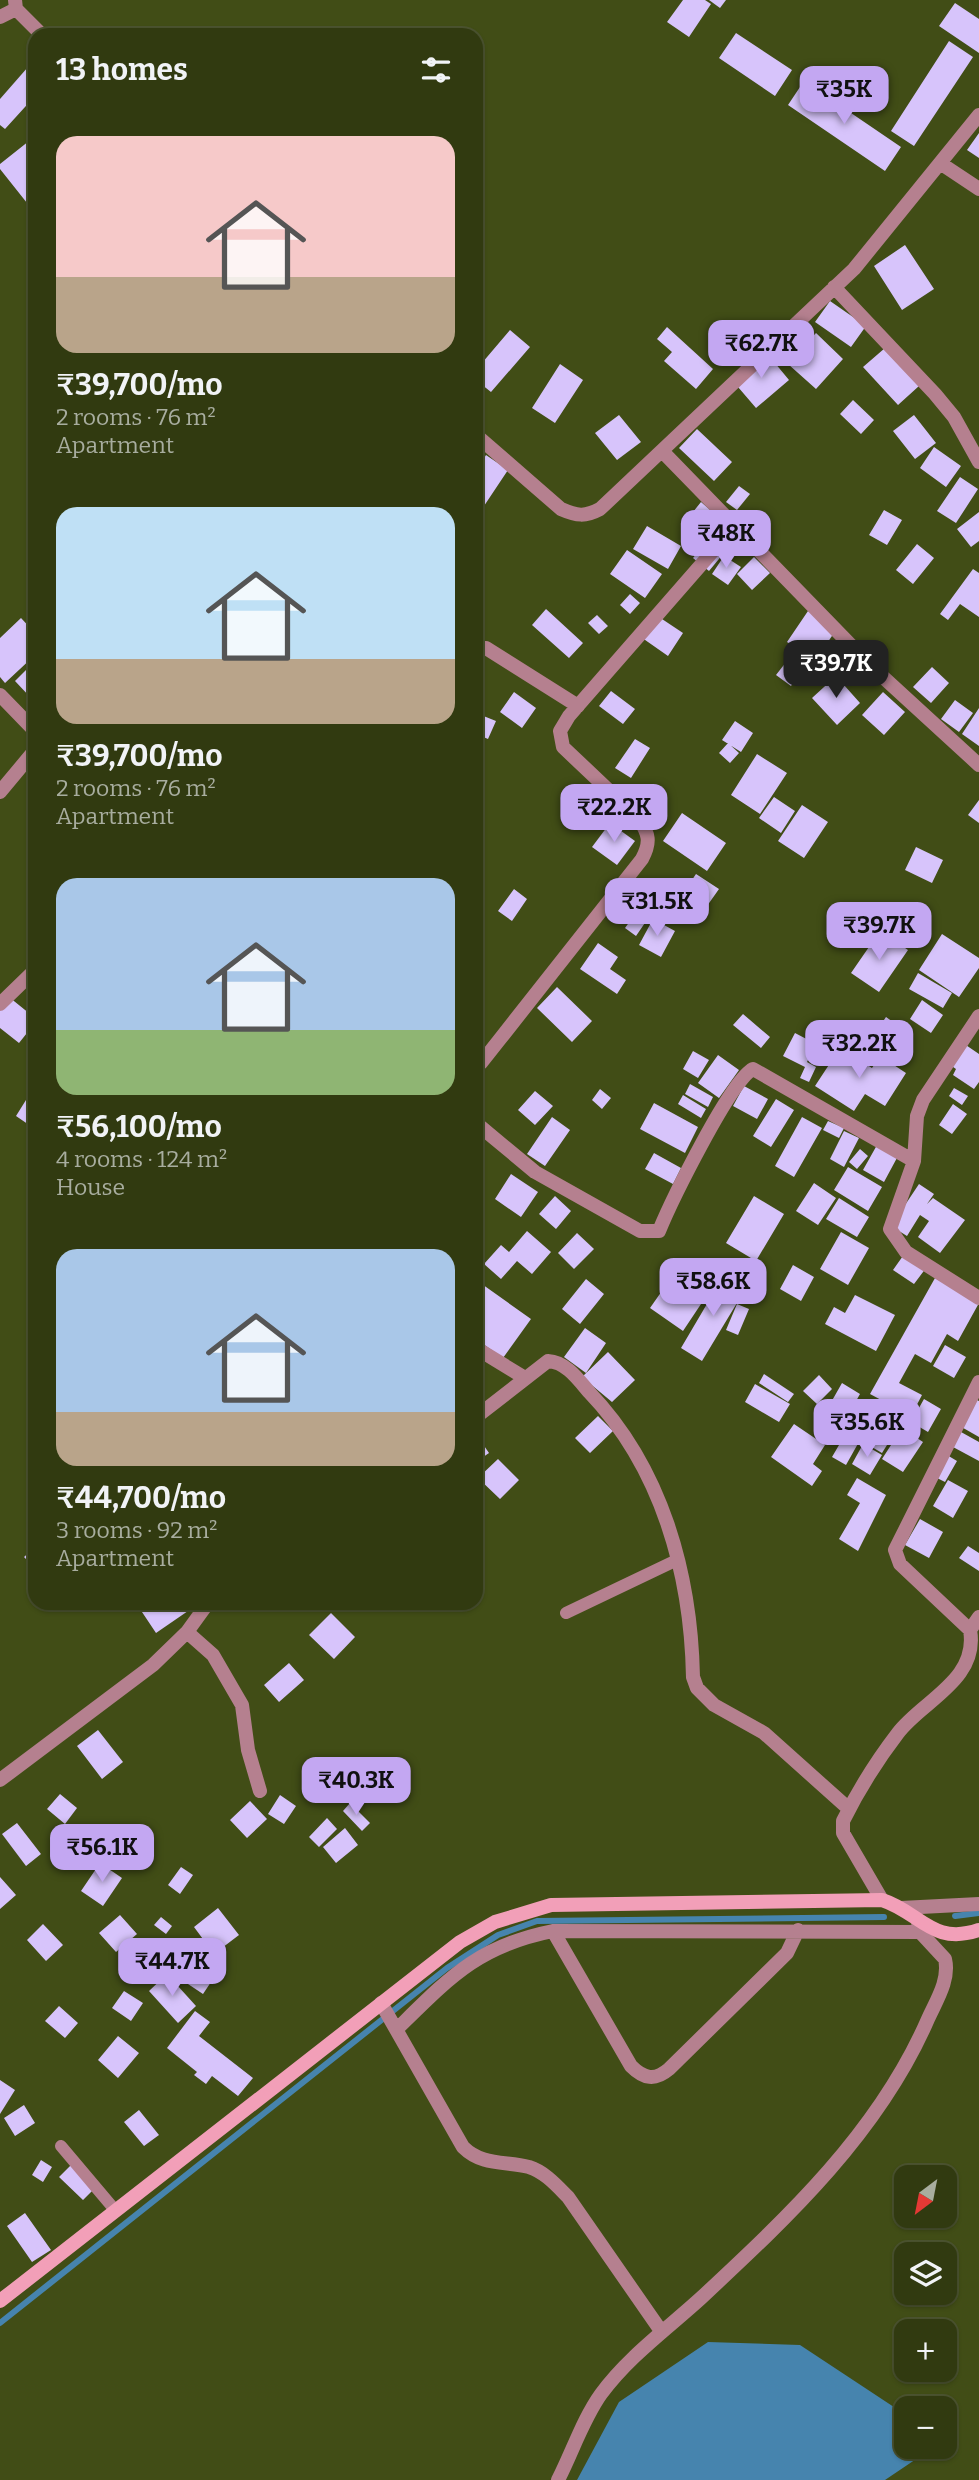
<!DOCTYPE html>
<meta charset="utf-8">
<style>
:root{--surface:#313a10;--page:#394119;--text:#f1f3f6;--muted:#a8ad9f;--line:#4c5430;--accent:#c3a7f2}
body{margin:0;font-family:Bitter,serif;background:var(--page);color:var(--text);height:100vh;display:flex;flex-direction:column;font-size:26px;white-space:nowrap}
*{box-sizing:border-box;margin:0}
p{font-size:23px;color:var(--muted)}
.icon{flex:none;width:38px;height:38px;fill:none;stroke:currentColor;stroke-width:2;stroke-linecap:round;stroke-linejoin:round}
.map{position:relative;flex:1;overflow:hidden}
.sheet{position:absolute;left:28px;top:28px;width:455px;height:1582px;display:flex;flex-direction:column;background:var(--surface);border-radius:21px;box-shadow:0 2px 5px #0004,0 0 0 2px var(--line)}
.sheet>*{flex:none}
.needle{width:46px;rotate:212deg}
.fabs{position:absolute;left:894px;top:2165px;display:grid;gap:14px}
.fabs a{display:grid;place-items:center;width:63px;height:63px;border-radius:14px;background:var(--surface);box-shadow:0 2px 5px #0004,0 0 0 2px var(--line);font-size:35px}
.price{position:absolute;translate:-50% -60px;padding:0 16px;border-radius:14px;background:var(--accent);color:#111;font-size:23px;line-height:46px;filter:drop-shadow(0 2px 4px #0008)}
.price::after{content:'';position:absolute;left:50%;top:42px;width:21px;height:16px;margin-left:-10px;background:inherit;clip-path:polygon(0 0,100% 0,50% 100%)}
.price.current{background:#222;color:#fff}
ul{padding:0;list-style:none}
li{display:grid;align-content:center;gap:14px;height:371px;padding:0 28px}
li span{display:grid;place-items:center;height:217px;border-radius:21px;color:#555}
li>.icon{margin-inline-start:auto}
span .icon{width:126px;height:126px;fill:#fffc;stroke-width:1}
li b{font-size:30px}
h2{display:flex;justify-content:space-between;align-items:center;height:84px;padding:0 28px;font-size:30px}
.map>svg:first-child{display:block}
</style>
<div class="map">
<svg width="979" height="2480" viewBox="0 0 979 2480">
<rect width="100%" height="100%" fill="#414d16"/>
<path fill="#4684ae" d="M708,2342L800,2345L906,2415V2446L934,2447L885,2480H577L619,2402Z"/>
<g fill="none" stroke-linecap="round" stroke-linejoin="round">
<path stroke="#4684ae" stroke-width="6" d="M955,1916L979,1913
M0,2323L447,1968L498,1935L537,1921L884,1917"/>
</g>
<path fill="#d7c4fb" d="M683,0H705L711,4L689,37L667,22Z
M709,0H726L720,8Z
M955,3L979,19V53L939,26Z
M736,33L792,70L775,96L719,58Z
M949,41L973,57L914,146L891,131Z
M35,59V96L5,129L0,125V99Z
M804,81L901,147L885,171L788,105Z
M979,133V158L967,150Z
M29,141L35,149V197L27,203L0,169V164Z
M905,245L934,289L902,310L874,266Z
M830,301L866,326L851,347L815,322Z
M667,327L713,369L696,389L664,361L672,352L657,339Z
M510,330L530,347L491,392L476,380V370Z
M816,333L843,359L816,389L788,364Z
M885,348L919,386L898,405L863,367Z
M765,351L789,380L756,408L732,380Z
M560,364L583,380L555,423L532,408Z
M853,400L874,420L861,434L840,414Z
M619,415L641,442L617,460L595,433Z
M914,415L936,443L915,459L893,431Z
M697,429L732,462L714,481L679,448Z
M934,447L961,466L946,487L920,468Z
M486,455L508,470L480,512L476,509V471Z
M960,477L978,489L956,523L937,511Z
M739,486L750,494L737,510L726,502Z
M701,502L716,515L703,529L689,517Z
M884,510L902,520L887,545L869,535Z
M979,512V541L971,547L957,529Z
M647,526L681,546L668,569L633,549Z
M712,535L728,548L709,571L693,558Z
M917,544L934,558L913,584L896,570Z
M627,550L662,574L645,598L610,574Z
M724,556L741,567L728,585L712,574Z
M754,557L770,573L752,590L737,574Z
M973,569L979,573V617L960,604L948,620L940,614Z
M630,594L640,603L630,614L620,605Z
M546,609L583,643L569,658L532,625Z
M808,611L836,630L815,661L787,642Z
M653,613L683,633L668,656L638,635Z
M597,615L608,626L599,634L588,623Z
M21,618L35,633V655L5,683L0,677V638Z
M790,657L804,667L791,686L776,675Z
M35,661V694L31,698L15,681Z
M932,667L949,683L931,703L913,687Z
M836,676L860,703L837,725L812,698Z
M611,691L635,709L623,724L599,706Z
M514,692L536,708L522,728L500,712Z
M883,692L905,712L884,735L862,715Z
M955,700L973,713L959,732L941,719Z
M979,708V746L962,734Z
M481,715L496,721L488,739L476,734Z
M735,721L753,733L741,752L722,740Z
M635,739L650,748L631,778L615,768Z
M728,743L739,753L730,763L719,753Z
M757,754L787,773L760,814L731,795Z
M774,797L795,811L781,833L759,818Z
M979,800V823L968,815Z
M802,805L828,822L804,858L778,841Z
M682,813L726,843L707,871L663,841Z
M610,823L635,841L617,865L592,847Z
M916,847L943,860L932,883L905,870Z
M696,874L719,889L695,923L673,908Z
M514,889L527,899L512,921L498,911Z
M638,910L649,917L636,936L625,928Z
M653,919L675,931L661,957L639,945Z
M880,931L908,950L879,992L851,973Z
M942,934L979,958V968L959,997L919,970Z
M598,943L618,957L610,969L626,980L617,994L580,969Z
M918,973L952,993L943,1008L909,989Z
M557,987L592,1021L572,1042L537,1008Z
M4,993L35,1018V1023L19,1043L0,1028V998Z
M922,1000L943,1015L931,1033L910,1019Z
M743,1014L770,1037L761,1048L733,1025Z
M886,1017L907,1032L890,1056L869,1042Z
M795,1033L816,1044L807,1062L816,1067L809,1082L800,1078L805,1067L783,1056Z
M957,1039L979,1054V1082L974,1089L953,1075L956,1069L943,1060Z
M840,1048L872,1068L880,1056L906,1073L885,1106L865,1094L854,1111L815,1086Z
M693,1051L709,1060L698,1078L683,1069Z
M718,1055L739,1070L719,1098L698,1083Z
M690,1084L713,1097L708,1107L685,1094Z
M744,1086L768,1099L757,1119L733,1106Z
M954,1088L968,1096L962,1105L949,1096Z
M600,1089L611,1098L602,1109L592,1100Z
M535,1091L553,1106L535,1125L518,1110Z
M683,1095L706,1109L701,1118L678,1104Z
M776,1099L794,1110L771,1147L753,1136Z
M26,1100L35,1106V1129L16,1116Z
M654,1103L698,1127L685,1153L640,1129Z
M953,1104L967,1114L952,1134L939,1125Z
M552,1117L570,1130L545,1166L527,1154Z
M802,1117L822,1128L794,1177L775,1166Z
M828,1121L844,1128L839,1138L823,1130Z
M844,1131L859,1138L844,1167L830,1159Z
M877,1145L898,1156L884,1182L863,1170Z
M860,1149L868,1156L857,1169L849,1162Z
M654,1153L681,1168L673,1184L645,1169Z
M848,1167L882,1187L868,1211L834,1190Z
M511,1174L538,1192L521,1217L495,1199Z
M814,1183L836,1198L818,1225L796,1211Z
M919,1184L934,1194L927,1204L933,1198L965,1220L940,1253L918,1237L929,1221L920,1215L907,1236L891,1226Z
M555,1196L571,1211L556,1229L539,1214Z
M754,1196L784,1214L756,1261L726,1243Z
M839,1198L869,1217L857,1237L826,1219Z
M527,1231L551,1252L532,1274L517,1261L501,1279L484,1264L501,1245L509,1252Z
M841,1232L869,1248L848,1285L820,1269Z
M577,1233L594,1249L574,1269L558,1253Z
M905,1253L926,1268L914,1284L893,1270Z
M793,1265L814,1277L801,1301L780,1289Z
M705,1267L719,1277L683,1331L650,1308L664,1288L682,1300Z
M724,1275L746,1288L702,1361L681,1348Z
M935,1278L979,1303L958,1341L947,1334L931,1363L915,1354L899,1383L922,1395L911,1416L870,1394Z
M586,1279L604,1294L580,1324L562,1309Z
M479,1282L531,1319L503,1358L476,1339Z
M855,1295L895,1315L876,1351L825,1324L834,1307L845,1313Z
M737,1304L749,1309L738,1335L726,1330Z
M585,1328L606,1343L586,1373L564,1357Z
M945,1345L966,1357L954,1378L933,1366Z
M608,1352L635,1380L612,1402L582,1377Z
M764,1374L794,1394L788,1402L759,1383Z
M819,1375L832,1389L817,1404L803,1391Z
M842,1383L860,1394L843,1424L825,1413Z
M755,1384L790,1404L779,1422L745,1402Z
M973,1398L979,1401V1437L958,1425Z
M924,1399L941,1409L928,1432L911,1422Z
M598,1416L613,1431L590,1453L575,1438Z
M853,1421L873,1433L876,1428L892,1437L882,1453L860,1440L846,1465L832,1457Z
M794,1424L825,1445L813,1464L822,1471L812,1486L771,1457Z
M902,1428L923,1442L903,1472L882,1459Z
M961,1432L979,1442V1461L953,1447Z
M476,1434L489,1453L476,1462Z
M863,1444L882,1455L870,1475L852,1464Z
M942,1452L957,1461L945,1482L929,1474Z
M498,1459L519,1480L500,1499L478,1478Z
M857,1478L886,1495L858,1551L839,1539L860,1503L847,1495Z
M948,1480L968,1491L953,1518L933,1506Z
M920,1519L943,1532L929,1558L905,1545Z
M968,1546L979,1553V1571L959,1558Z
M35,1547V1568L24,1557Z
M148,1603H182L188,1611L156,1633L140,1609Z
M331,1613L355,1637L334,1659L309,1635Z
M289,1663L304,1680L279,1702L264,1685Z
M98,1730L123,1762L102,1779L77,1746Z
M60,1794L77,1808L65,1824L47,1809Z
M280,1795L296,1806L284,1824L268,1814Z
M250,1801L267,1819L247,1838L230,1820Z
M350,1803L370,1823L362,1831L343,1811Z
M327,1818L337,1829L319,1847L309,1837Z
M17,1823L41,1854L26,1866L2,1834Z
M345,1828L358,1845L336,1863L323,1847Z
M100,1863L122,1878L103,1906L81,1891Z
M181,1867L193,1875L180,1894L168,1885Z
M0,1877L16,1895L0,1909Z
M218,1908L239,1935L214,1954L194,1927Z
M120,1915L137,1934L116,1952L99,1933Z
M161,1917L172,1926L166,1934L154,1925Z
M43,1924L63,1945L46,1961L27,1940Z
M197,1964L215,1976L203,1994L185,1982Z
M167,1974L196,2006L178,2023L149,1991Z
M124,1991L143,2003L131,2021L112,2008Z
M59,2006L78,2023L65,2038L45,2021Z
M195,2011L210,2022L199,2036L253,2078L238,2096L212,2076L206,2084L194,2075L197,2072L167,2048Z
M118,2036L139,2053L118,2078L98,2060Z
M0,2080L15,2090L0,2114Z
M24,2105L35,2123L15,2136L4,2118Z
M139,2110L159,2135L144,2146L124,2122Z
M41,2160L52,2167L43,2182L32,2175Z
M71,2165L95,2188L83,2200L59,2177Z
M25,2213L51,2250L32,2262L7,2226Z"/>
<g fill="none" stroke-linecap="round" stroke-linejoin="round">
<path stroke="#b5808f" stroke-width="12" d="M566,1613L677,1560
M61,2146L115,2210"/>
<path stroke="#b5808f" stroke-width="14" d="M15,0L16,9L42,35
M0,17L16,9
M940,163L979,189
M834,287L935,394L954,417L979,462
M476,435L561,509C577,516 585,517 600,509L854,269L979,115
M663,452L871,666L979,765
M476,648H486L578,706
M0,695L35,731
M0,792L35,750
M0,1004L35,970
M979,1016L923,1100L917,1116L914,1161L890,1229L906,1252L979,1298
M476,1064L481,1063L500,1039L642,859C651,842 649,834 639,819L563,747L560,731L569,716L734,527
M476,1123L535,1172L640,1231H659C671,1202 730,1081 753,1069L914,1161
M476,1348L525,1378
M476,1417L548,1361C566,1362 578,1379 589,1392C662,1468 691,1574 693,1677L697,1688L714,1705L764,1733L849,1809
M970,1630L979,1617
M187,1632L213,1655L242,1705L248,1750L260,1791
M0,1780L153,1665L187,1632L208,1603
M882,1900L843,1833V1821C858,1791 878,1759 898,1733C922,1701 979,1680 970,1630L900,1564L895,1550L979,1382
M901,1908L979,1904
M553,1931L631,2066C644,2079 655,2081 669,2069L787,1953L798,1930
M381,2003L463,2147C482,2166 505,2161 529,2167C545,2172 557,2186 568,2197L661,2331
M397,2029C450,1977 478,1946 553,1931L920,1932
M558,2480C572,2453 583,2419 601,2394C628,2357 667,2329 701,2298C789,2216 879,2132 928,2019C936,2001 950,1980 945,1959L920,1932L918,1922"/>
<path stroke="#f29fb8" stroke-width="14" d="M0,2301L460,1942L495,1922L551,1905L882,1900C920,1912 932,1946 979,1930"/>
</g>
</svg>
<div class="fabs">
<a><svg class="needle" viewBox="-14 -14 28 28"><path d="M0-13l5 13h-10z" fill="#e53935"/><path d="M0 13l5-13h-10z" fill="#a8ad9f"/></svg></a>
<a><svg class="icon" aria-label="layers" viewBox="0 0 24 24"><path d="M12 4l9 5-9 5-9-5zM3 14l9 5 9-5"/></svg></a>
<a>+</a>
<a>−</a>
</div>
<b class="price" style="left:844px;top:126px">₹35K</b>
<b class="price" style="left:761px;top:380px">₹62.7K</b>
<b class="price" style="left:726px;top:570px">₹48K</b>
<b class="price current" style="left:836px;top:700px">₹39.7K</b>
<b class="price" style="left:614px;top:844px">₹22.2K</b>
<b class="price" style="left:657px;top:938px">₹31.5K</b>
<b class="price" style="left:879px;top:962px">₹39.7K</b>
<b class="price" style="left:859px;top:1080px">₹32.2K</b>
<b class="price" style="left:713px;top:1318px">₹58.6K</b>
<b class="price" style="left:867px;top:1459px">₹35.6K</b>
<b class="price" style="left:356px;top:1817px">₹40.3K</b>
<b class="price" style="left:102px;top:1884px">₹56.1K</b>
<b class="price" style="left:172px;top:1998px">₹44.7K</b>
<section class="sheet">
<h2>13 homes<svg class="icon" aria-label="filters" viewBox="0 0 24 24"><path d="M4 7h16M4 17h16"/><circle cx="9" cy="7" r="2"/><circle cx="15" cy="17" r="2"/></svg></h2>
<ul>
<li><span style="background:linear-gradient(#f6c9c9 65%,#b9a48a 0)"><svg class="icon" aria-label="home" viewBox="0 0 24 24"><path d="M3 11l9-7 9 7M6 9v11h12V9"/></svg></span><div><b>₹39,700/mo</b><p>2 rooms · 76 m²</p><p>Apartment</p></div></li>
<li><span style="background:linear-gradient(#bfe0f5 70%,#b9a48a 0)"><svg class="icon" aria-label="home" viewBox="0 0 24 24"><path d="M3 11l9-7 9 7M6 9v11h12V9"/></svg></span><div><b>₹39,700/mo</b><p>2 rooms · 76 m²</p><p>Apartment</p></div></li>
<li><span style="background:linear-gradient(#a9c7e8 70%,#8fb573 0)"><svg class="icon" aria-label="home" viewBox="0 0 24 24"><path d="M3 11l9-7 9 7M6 9v11h12V9"/></svg></span><div><b>₹56,100/mo</b><p>4 rooms · 124 m²</p><p>House</p></div></li>
<li><span style="background:linear-gradient(#a9c7e8 75%,#b9a48a 0)"><svg class="icon" aria-label="home" viewBox="0 0 24 24"><path d="M3 11l9-7 9 7M6 9v11h12V9"/></svg></span><div><b>₹44,700/mo</b><p>3 rooms · 92 m²</p><p>Apartment</p></div></li>
</ul>
</section>
</div>
